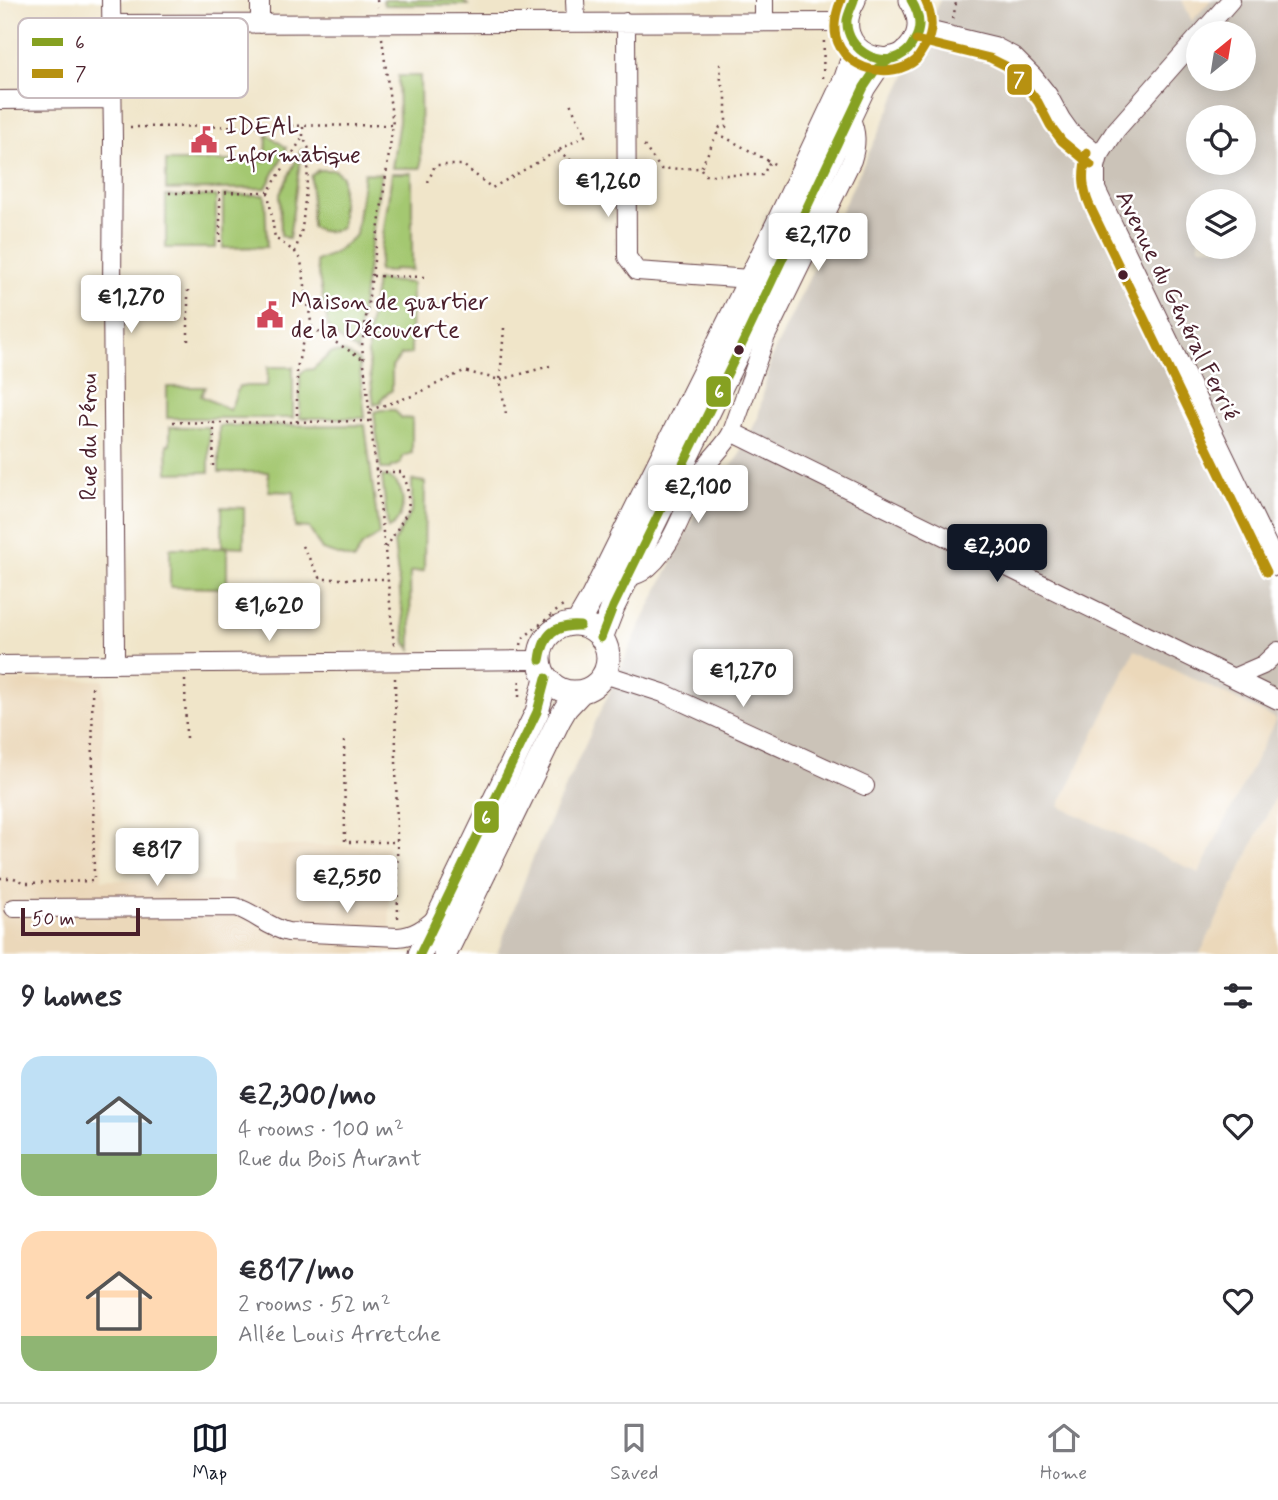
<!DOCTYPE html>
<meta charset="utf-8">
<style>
:root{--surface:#fff;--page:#f2f2f3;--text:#2b2b33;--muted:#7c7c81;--line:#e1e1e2;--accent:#111827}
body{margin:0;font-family:Mynerve,sans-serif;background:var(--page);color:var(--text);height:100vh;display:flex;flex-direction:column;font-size:26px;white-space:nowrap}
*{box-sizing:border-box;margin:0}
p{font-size:23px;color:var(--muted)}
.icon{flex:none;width:38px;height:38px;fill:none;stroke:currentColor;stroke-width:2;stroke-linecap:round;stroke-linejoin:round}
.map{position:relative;height:954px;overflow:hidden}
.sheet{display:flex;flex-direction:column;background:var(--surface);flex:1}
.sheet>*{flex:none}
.needle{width:46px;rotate:30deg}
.tools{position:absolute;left:1186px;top:21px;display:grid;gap:14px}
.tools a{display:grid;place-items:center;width:70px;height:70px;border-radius:50%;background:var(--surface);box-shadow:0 4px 18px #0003;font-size:35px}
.scale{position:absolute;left:21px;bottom:18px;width:119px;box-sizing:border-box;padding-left:7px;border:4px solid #4a1f2b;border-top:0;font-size:19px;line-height:24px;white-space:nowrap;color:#4a1f2b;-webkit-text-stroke:5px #fff;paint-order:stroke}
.price{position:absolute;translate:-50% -60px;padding:0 16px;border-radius:7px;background:#fff;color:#222;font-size:23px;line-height:46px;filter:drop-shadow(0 2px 4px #0008)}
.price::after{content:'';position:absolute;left:50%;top:42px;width:21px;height:16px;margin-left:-10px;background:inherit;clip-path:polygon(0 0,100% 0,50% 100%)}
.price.on{background:var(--accent);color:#fff}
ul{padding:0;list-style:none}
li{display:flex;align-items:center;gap:21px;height:175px;padding:0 21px}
li span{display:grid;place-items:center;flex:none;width:196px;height:140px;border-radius:21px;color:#555}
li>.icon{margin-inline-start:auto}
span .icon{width:84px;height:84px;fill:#fffc;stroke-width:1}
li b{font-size:30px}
h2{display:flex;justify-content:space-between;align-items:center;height:84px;padding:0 21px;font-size:30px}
.dock{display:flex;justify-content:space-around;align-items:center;height:98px;border-top:2px solid var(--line);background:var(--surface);font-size:19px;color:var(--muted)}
.dock a{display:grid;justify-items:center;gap:4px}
.dock .on{color:var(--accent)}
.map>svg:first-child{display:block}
</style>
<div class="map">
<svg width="1278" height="954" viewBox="0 0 1278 954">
<rect width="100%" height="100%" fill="#fff"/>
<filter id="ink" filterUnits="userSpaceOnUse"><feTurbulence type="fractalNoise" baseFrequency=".0143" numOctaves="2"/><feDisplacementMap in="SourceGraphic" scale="14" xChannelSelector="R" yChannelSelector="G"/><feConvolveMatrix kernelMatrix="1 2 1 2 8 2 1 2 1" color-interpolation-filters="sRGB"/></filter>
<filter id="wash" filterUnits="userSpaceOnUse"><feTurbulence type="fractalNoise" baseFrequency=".00686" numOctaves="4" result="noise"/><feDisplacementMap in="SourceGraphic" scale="28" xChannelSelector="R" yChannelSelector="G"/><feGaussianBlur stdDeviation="1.57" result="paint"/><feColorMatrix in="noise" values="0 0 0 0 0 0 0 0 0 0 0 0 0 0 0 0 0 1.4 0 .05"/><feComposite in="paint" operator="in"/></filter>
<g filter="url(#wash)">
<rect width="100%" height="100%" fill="#f0e5c9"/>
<path fill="#ebd8ba" d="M1182,0H1211L1192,22Z
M1135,650L1276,719L1199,874L1059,806Z
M0,680H104L101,837L102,880L232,882L231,846H388L390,926L396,954H0Z
M1278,792V954H1200Z"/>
<path fill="#cbc3b8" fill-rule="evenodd" d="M940,0H1182L1192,21L1211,0H1278V792L1200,954H497L534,855L637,632L696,513L705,498L738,458L758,417L771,358L907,73ZM1199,33H1244V79H1199ZM1199,117H1244V163H1199ZM1199,201H1244V247H1199ZM1135,650L1276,719L1199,873L1059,806Z"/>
<path fill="#a4c871" stroke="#77744e" stroke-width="2" d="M383,0H462L468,5H384Z
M398,76H420L421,168H392L399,120Z
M267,134L287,148L266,188L166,190V161H266Z
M302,148L289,239L281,235L280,194Z
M318,170H335L342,176V227C334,233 321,233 312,227L311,176Z
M364,173L381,174L357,341L358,352L329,331L316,261L335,253L356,235Z
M392,173H412V270L393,269L392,272L378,271Z
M223,195H265L267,247L223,248Z
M166,196H216V248H166Z
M376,280L412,283L411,354L401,355L392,367V390L381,399V402L374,405L368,356V337Z
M345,352L359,361L365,418H300V374L305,370L313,369L331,353Z
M268,367H293V418H167V387H205L201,396L230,410L239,386H267Z
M381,410H394L402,418L412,419V453L403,456L400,464L391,467L390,469H381L374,412Z
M365,425L379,535L362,546L354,560L322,550L309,528L295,527L294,492L269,491L268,472H219V426Z
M170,427H209V472L168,473L167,444H170Z
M382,476C409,479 408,519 388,529Z
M412,480L425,482L424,571L410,572L411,649L406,643L394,542L412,510Z
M222,507L244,508V547L222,546Z
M170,548H227V588L170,587Z"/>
</g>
<g filter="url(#ink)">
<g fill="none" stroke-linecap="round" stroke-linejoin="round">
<g stroke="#633d43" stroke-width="20">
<path id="minor" d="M111,0L113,139L112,291L115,646V655L112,663
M260,0V24
M575,0L576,22
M764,0V21
M626,22L627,257L637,271L750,279
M111,24L846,22
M919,28L994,46L1013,56L1033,76L1048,95L1061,119L1071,133L1099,156
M1202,33L1231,0
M1199,36L1116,130L1099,156L1096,167V189L1278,567
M0,100L112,99
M732,432L1278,700
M627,578C632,576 637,575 642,572C673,553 685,501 703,471C711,456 725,447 732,432L766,336L852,160C857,144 857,132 850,117
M0,665L540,660
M604,674L663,693L865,786
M1233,678L1263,665L1278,651
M14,908L236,907C255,913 269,928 288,932L398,937C414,936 425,928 436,918"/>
</g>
<g stroke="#633d43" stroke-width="25">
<path id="major" d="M854,0C823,53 899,83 917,36C922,23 918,11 911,0
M540 658a34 34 0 1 1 68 0a34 34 0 1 1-68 0Z
M577,624L592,598L777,225L846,78L856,48
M601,638L613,607L744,340L864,87L876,69L892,58
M420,954L537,712L546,678
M445,954L559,720L566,708L581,692"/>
</g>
<path stroke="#633d43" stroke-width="2.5" stroke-dasharray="2 5" stroke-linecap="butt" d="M377,0L378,7
M953,19L956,3L955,0
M382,38L393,125L362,346L385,550L394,646
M823,78L824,39
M130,127L393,125
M717,133L778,166
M644,146L661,169L701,168L720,127H726V96L721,83L720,62
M558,151L609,188
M701,169L705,175H763L770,161
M428,182L435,165H463L492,188L586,135L570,103
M169,193L268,192
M220,242V193
M295,252L302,229L310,151L303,137V126
M373,276L429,277
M188,290V343
M312,328L363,359
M504,328L500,380L506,414
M370,410L412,396L464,371L500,380L553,365
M173,422L214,423
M297,422V369L303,340L312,328L301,261L295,252L275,238L268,192L303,137
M213,466L214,423L371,421
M378,472H402L407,485L409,509L385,550
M302,546L321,579H388
M521,645L523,638L564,605
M395,678L398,919
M185,680L186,739
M519,697L520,676
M344,741L345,842H397
M0,878H14L26,883L94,881L92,682"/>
<use href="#minor" stroke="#fff" stroke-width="18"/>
<use href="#major" stroke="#fff" stroke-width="23"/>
<g stroke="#fff" stroke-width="14">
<path id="bus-1" d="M854,0C852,6 848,14 847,20C845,51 885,73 908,50C911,47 912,44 914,41C923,27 919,13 911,0
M601,638L613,607L744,340L864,87L876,69L892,58
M540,660C543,634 554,624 580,626
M540,660C544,635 555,625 580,626
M420,954L537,712L546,678"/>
</g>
<g stroke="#fff" stroke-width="14">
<path id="bus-2" d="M841,0C836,12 833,24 836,37C844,70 891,81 916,60C919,56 922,51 925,46C934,32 932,15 925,0
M916,40L990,58L1006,66L1024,84L1038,102L1050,125L1062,141L1091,165
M1087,153C1082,172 1082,188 1090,206L1267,572"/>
</g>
<use href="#bus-1" stroke="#86a121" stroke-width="9"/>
<use href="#bus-2" stroke="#b79111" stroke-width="9"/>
</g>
</g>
<defs>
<g id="civic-bare" transform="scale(2.1)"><path d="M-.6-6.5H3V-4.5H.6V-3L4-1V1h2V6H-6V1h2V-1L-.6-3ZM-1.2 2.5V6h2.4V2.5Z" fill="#d1495b" stroke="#fff" stroke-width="2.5" paint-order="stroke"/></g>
</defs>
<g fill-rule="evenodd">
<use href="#civic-bare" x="204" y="140"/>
<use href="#civic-bare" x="270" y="315"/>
</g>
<g fill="#4a1f2b" stroke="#fff" stroke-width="2.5">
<circle cx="1123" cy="275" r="6"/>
<circle cx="739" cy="350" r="6"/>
</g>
<g text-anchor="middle" stroke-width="5" stroke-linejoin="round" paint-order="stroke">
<g font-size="24" fill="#4a1f2b" stroke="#fff" text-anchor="start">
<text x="225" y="134">IDEAL<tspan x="225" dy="28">Informatique</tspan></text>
<text x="291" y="309">Maison de quartier<tspan x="291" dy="28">de la Découverte</tspan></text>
</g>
<g font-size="24" fill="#4a1f2b" stroke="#fff">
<text transform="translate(1178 305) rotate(64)" y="8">Avenue du Général Ferrié</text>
<text transform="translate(88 437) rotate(-90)" y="8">Rue du Pérou</text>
</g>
</g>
<rect x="18" y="18" width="230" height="80" rx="10" fill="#fff" stroke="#c9bcbf" stroke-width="2"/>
<rect x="32" y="38" width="31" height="8" fill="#86a121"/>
<rect x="32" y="69" width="31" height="9" fill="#b79111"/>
<g font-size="19" fill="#4a1f2b">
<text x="75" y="49">6</text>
<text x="75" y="80">7</text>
</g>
<g stroke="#fff" stroke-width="2.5">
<rect x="1006" y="63" width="27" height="33" rx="7" fill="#b79111"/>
<rect x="705" y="375" width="27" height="33" rx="7" fill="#86a121"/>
<rect x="473" y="800" width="27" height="34" rx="7" fill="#86a121"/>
</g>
<g font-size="19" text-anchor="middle" font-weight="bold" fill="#fff">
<text x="1019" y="86">7</text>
<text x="719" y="398">6</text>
<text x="486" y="824">6</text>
</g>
</svg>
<div class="tools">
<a><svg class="needle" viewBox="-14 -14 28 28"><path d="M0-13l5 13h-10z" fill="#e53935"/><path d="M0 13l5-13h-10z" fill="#7c7c81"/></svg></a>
<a><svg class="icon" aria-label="locate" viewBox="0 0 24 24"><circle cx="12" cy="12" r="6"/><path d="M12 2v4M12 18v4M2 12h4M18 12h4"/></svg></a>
<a><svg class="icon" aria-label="layers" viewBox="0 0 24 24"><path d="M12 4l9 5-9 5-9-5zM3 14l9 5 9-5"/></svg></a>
</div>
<div class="scale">50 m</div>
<b class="price" style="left:608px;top:219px">€1,260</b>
<b class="price" style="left:818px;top:273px">€2,170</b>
<b class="price" style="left:131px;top:335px">€1,270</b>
<b class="price" style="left:698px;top:525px">€2,100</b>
<b class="price on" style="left:997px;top:584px">€2,300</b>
<b class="price" style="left:269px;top:643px">€1,620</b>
<b class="price" style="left:743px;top:709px">€1,270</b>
<b class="price" style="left:157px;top:888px">€817</b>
<b class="price" style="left:347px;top:915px">€2,550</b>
</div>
<section class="sheet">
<h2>9 homes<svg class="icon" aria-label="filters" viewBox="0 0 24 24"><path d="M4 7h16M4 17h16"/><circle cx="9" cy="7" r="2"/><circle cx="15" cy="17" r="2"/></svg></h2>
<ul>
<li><span style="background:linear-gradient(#bfe0f5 70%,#8fb573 0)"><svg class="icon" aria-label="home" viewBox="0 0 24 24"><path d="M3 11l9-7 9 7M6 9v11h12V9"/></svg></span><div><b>€2,300/mo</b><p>4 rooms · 100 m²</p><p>Rue du Bois Aurant</p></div><svg class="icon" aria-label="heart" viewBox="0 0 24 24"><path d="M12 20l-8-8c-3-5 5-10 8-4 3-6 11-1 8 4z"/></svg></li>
<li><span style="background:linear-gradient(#ffd9b3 75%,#8fb573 0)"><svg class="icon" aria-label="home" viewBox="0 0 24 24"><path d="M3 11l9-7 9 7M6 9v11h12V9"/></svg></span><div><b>€817/mo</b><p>2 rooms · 52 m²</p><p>Allée Louis Arretche</p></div><svg class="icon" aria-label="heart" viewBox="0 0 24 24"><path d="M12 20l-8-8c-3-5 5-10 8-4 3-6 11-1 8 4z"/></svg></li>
</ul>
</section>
<nav class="dock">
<a class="on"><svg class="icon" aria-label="map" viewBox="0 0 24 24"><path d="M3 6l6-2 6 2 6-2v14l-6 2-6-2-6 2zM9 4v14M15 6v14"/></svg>Map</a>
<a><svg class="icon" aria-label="saved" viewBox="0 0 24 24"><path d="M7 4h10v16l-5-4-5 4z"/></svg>Saved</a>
<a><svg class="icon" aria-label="home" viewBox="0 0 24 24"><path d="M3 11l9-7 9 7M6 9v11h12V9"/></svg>Home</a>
</nav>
